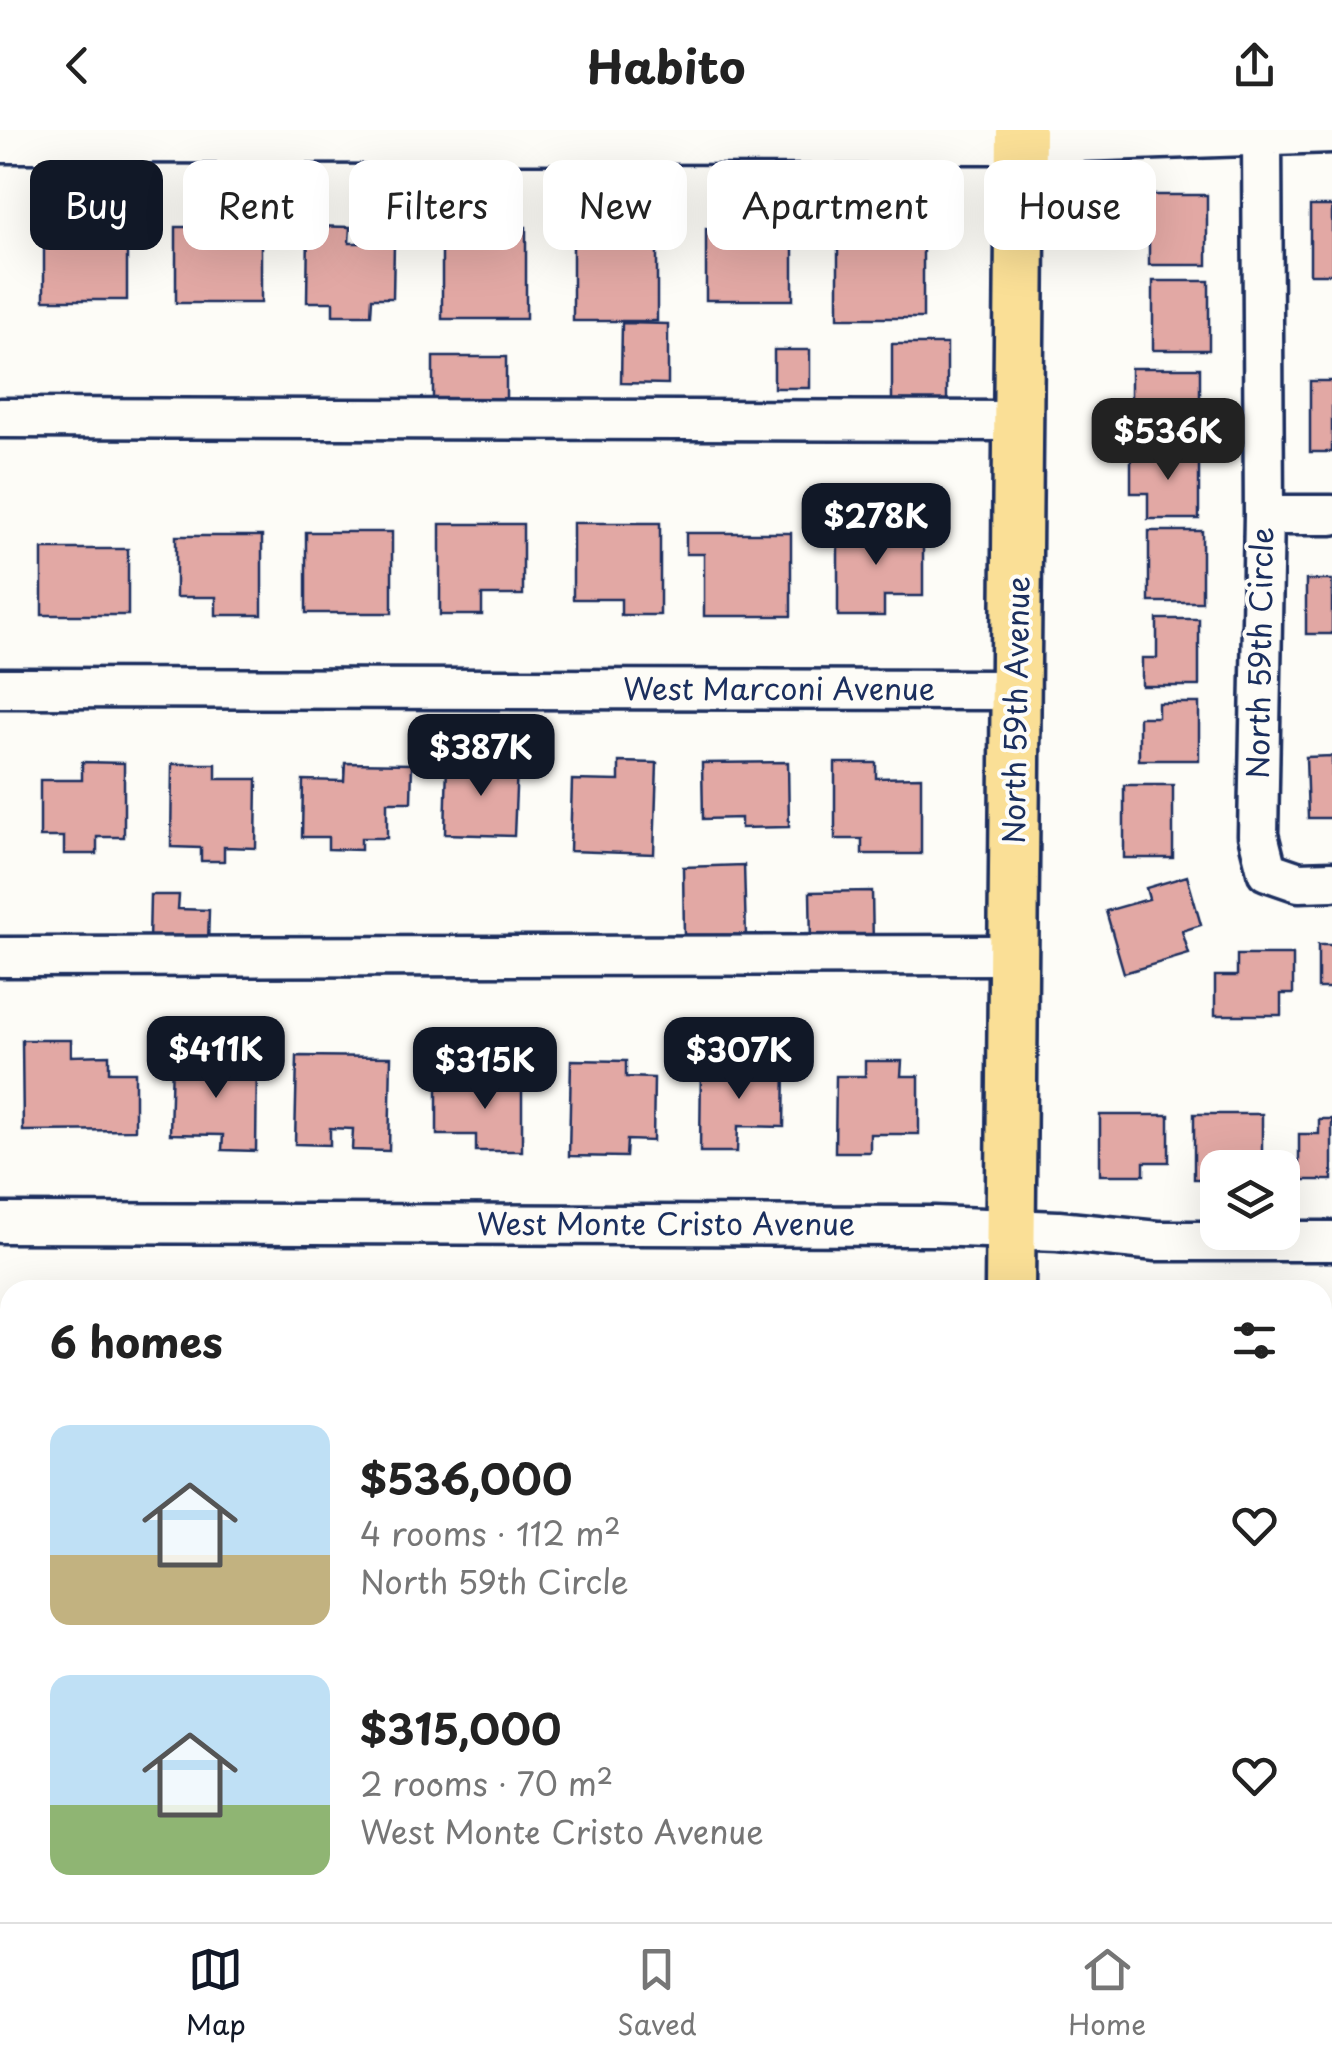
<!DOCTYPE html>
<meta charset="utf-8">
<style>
:root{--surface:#fff;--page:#f6f6f6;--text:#222;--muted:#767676;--line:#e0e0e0;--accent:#111827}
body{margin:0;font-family:"Playpen Sans",sans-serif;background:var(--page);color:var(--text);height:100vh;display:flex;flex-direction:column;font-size:38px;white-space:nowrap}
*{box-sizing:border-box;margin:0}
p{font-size:32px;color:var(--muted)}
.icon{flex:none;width:55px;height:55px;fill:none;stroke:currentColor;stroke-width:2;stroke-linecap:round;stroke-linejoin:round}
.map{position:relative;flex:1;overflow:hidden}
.drawer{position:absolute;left:0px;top:1150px;width:1332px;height:642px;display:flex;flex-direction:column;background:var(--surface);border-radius:30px 30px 0 0;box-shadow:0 10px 40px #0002}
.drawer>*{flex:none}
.hud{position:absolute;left:30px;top:30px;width:1272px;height:90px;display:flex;gap:20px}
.buttons{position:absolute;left:1200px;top:1020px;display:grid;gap:20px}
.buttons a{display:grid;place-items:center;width:100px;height:100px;border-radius:20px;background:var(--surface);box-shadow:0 10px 40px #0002;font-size:50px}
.price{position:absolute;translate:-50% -85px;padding:0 22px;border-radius:20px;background:var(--accent);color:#fff;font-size:32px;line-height:65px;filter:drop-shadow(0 2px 5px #0008)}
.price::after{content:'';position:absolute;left:50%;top:60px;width:30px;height:22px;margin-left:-15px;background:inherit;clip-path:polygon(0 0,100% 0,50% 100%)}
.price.on{background:#222;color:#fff}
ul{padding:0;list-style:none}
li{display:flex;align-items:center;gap:30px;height:250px;padding:0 50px}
li span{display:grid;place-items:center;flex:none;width:280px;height:200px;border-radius:20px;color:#555}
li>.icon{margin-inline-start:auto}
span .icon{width:120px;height:120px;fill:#fffc;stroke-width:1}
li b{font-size:42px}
h2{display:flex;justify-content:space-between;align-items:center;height:120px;padding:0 50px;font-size:42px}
.tag{padding:0 35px;border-radius:20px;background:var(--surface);box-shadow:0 10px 40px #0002;font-size:35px;line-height:90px}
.tag.on{background:var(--accent);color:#fff}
header{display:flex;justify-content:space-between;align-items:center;height:130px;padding:0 50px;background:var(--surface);font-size:45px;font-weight:700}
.menu{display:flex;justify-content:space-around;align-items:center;height:140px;border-top:2px solid var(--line);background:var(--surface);font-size:28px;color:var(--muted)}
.menu a{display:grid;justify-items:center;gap:5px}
.menu .on{color:var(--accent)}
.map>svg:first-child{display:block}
</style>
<header><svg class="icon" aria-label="back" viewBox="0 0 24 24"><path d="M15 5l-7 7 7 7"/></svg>Habito<svg class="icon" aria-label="share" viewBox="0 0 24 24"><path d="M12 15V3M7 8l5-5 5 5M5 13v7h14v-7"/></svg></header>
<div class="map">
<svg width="1332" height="1792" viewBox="0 0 1332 1792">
<rect width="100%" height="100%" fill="#fdfcf7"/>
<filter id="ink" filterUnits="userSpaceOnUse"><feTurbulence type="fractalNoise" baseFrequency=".01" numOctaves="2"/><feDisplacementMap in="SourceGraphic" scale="20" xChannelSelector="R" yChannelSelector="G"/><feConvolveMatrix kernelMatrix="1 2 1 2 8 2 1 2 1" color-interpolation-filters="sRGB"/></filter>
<g filter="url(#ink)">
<path fill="#f5e3de" d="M1322,1363H1332V1792H1071L1059,1783L1322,1782Z"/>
<path fill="#e2a8a4" stroke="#1b2f5e" stroke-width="2.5" d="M1149,65H1207V135H1149Z
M1310,76H1332V144H1310Z
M308,96L350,97L349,113H394L393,168H372L371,185H333V172H307Z
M657,96V191H573V98Z
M176,97H219V114H261V173H176Z
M483,97H526V189H442V116H483Z
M879,97H923V188H838V116H879Z
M44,99H127V170H44Z
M706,99H793V170H706Z
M1153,151H1209V220H1153Z
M622,193L668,194V254L621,253Z
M892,214H947V277L892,280Z
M774,220H810V258H774Z
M433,227H506V275H433Z
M1131,238H1200V304H1147V279H1131Z
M1310,251H1332V322H1310Z
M1131,321H1199V389H1148V363H1131Z
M573,393H660V485H621V469H573Z
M440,394H523V465H482V485H440Z
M838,394H900V408H923V466H884V486H838Z
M1149,401H1202V472H1149Z
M306,402H392V483H306Z
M686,403H791V486H704V424H686Z
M176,406H262V485H216V467H176Z
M42,419H128V485H42Z
M1306,450H1332V504H1306Z
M1157,489H1199V556H1142V528H1157Z
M1158,573H1199V630H1139V587H1158Z
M1332,626V688H1308L1306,627Z
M82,632L124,633V707H97V724H64V707H40V650H82Z
M619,632L657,633L654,724L570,721L572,650L619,651Z
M788,632L789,697L741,698V688L703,689L702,633Z
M345,633L412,634L411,672H387V708H361V720L328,719V707H302L303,650L344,651Z
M447,633L517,635L514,706L445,704Z
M835,633H876V648L921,647V724H862V709H835Z
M172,634H216V649H257L256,718L224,717V731H201V718L171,717Z
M1124,655H1173V728H1124Z
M744,735L746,806L684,807L683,737Z
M1187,746L1201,795L1182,801L1189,824L1124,843L1106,781L1149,769L1146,758Z
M872,761L873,816H811L810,762Z
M150,765H179L178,779L209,780L208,814L149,813Z
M1318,815H1332V858H1318Z
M1237,825H1293V864H1281V885H1215V846H1237Z
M22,910H71V926L109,925V942H135V1000L23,1001Z
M297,926L391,927L389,1021L352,1020L353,999L330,998V1015L295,1014Z
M172,929L257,930L256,1021L222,1020L223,1005L170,1004Z
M571,930L626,931V947L654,948L653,1011L627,1010L626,1027L569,1026Z
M865,931H902L901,946H919V1004H870V1022H835L836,946H865Z
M701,933L785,934L784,997L738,996L737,1022H700Z
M474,943H522V1021H476V1005H437V958H474Z
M1194,984H1262V1038H1218V1049H1194Z
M1100,985H1169V1032H1144V1045H1100Z
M1319,989H1332V1050H1299V1004H1319Z
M1322,1180H1329V1230H1322Z
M1322,1415H1325V1534H1322Z"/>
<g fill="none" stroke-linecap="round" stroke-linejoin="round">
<g stroke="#1b2f5e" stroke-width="45">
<path id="minor" d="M1262,5L1264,385L1258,705L1267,741L1299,752L1332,751
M0,13L1021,14L1332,3
M0,288L1019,291
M1264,385H1332
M0,558L1017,560
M0,827L1014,825
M0,1093L934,1096L1058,1101L1157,1111H1332
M0,1363H10"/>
</g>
<g stroke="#1b2f5e" stroke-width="55">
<path id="major" d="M1010,1160L1021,0
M1005,1782V1792"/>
</g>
<use href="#minor" stroke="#fdfcf7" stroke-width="38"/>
<use href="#major" stroke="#fadf96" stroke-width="48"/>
</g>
</g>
<g text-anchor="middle" stroke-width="8" stroke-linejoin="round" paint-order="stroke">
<g font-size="30" fill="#1b2f5e" stroke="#fdfcf7">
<text transform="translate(1261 523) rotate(-89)" y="10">North 59th Circle</text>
<text x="779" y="570">West Marconi Avenue</text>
<text transform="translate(1017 580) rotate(-89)" y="10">North 59th Avenue</text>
<text x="666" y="1105">West Monte Cristo Avenue</text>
</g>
</g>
</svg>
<div class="buttons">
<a><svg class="icon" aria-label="layers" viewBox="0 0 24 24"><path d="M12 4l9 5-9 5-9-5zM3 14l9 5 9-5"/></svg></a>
</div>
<b class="price on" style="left:1168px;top:353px">$536K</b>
<b class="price" style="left:876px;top:438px">$278K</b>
<b class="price" style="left:481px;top:669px">$387K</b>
<b class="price" style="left:216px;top:971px">$411K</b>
<b class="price" style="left:739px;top:972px">$307K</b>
<b class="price" style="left:485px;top:982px">$315K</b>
<div class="hud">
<a class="tag on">Buy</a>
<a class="tag">Rent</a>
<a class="tag">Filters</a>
<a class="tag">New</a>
<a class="tag">Apartment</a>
<a class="tag">House</a>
</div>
<section class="drawer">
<h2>6 homes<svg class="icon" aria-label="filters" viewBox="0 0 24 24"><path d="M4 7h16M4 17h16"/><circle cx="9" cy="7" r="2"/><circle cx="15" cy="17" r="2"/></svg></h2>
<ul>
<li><span style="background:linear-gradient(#bfe0f5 65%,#c2b280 0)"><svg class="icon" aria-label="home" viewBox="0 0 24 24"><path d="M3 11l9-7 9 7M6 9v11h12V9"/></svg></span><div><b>$536,000</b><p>4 rooms · 112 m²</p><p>North 59th Circle</p></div><svg class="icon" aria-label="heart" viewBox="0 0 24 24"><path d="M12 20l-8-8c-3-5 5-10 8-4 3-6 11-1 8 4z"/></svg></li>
<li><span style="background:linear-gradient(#bfe0f5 65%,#8fb573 0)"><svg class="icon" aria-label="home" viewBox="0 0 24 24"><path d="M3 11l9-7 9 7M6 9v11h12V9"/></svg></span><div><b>$315,000</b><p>2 rooms · 70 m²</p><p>West Monte Cristo Avenue</p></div><svg class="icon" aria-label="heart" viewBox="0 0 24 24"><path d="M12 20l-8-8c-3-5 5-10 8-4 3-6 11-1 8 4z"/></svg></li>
</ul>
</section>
</div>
<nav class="menu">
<a class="on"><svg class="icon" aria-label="map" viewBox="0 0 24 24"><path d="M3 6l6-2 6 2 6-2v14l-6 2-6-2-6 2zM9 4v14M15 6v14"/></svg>Map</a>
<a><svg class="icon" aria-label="saved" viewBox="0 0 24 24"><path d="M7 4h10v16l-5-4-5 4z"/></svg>Saved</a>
<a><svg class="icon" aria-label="home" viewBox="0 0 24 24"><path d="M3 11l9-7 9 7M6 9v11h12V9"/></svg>Home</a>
</nav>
